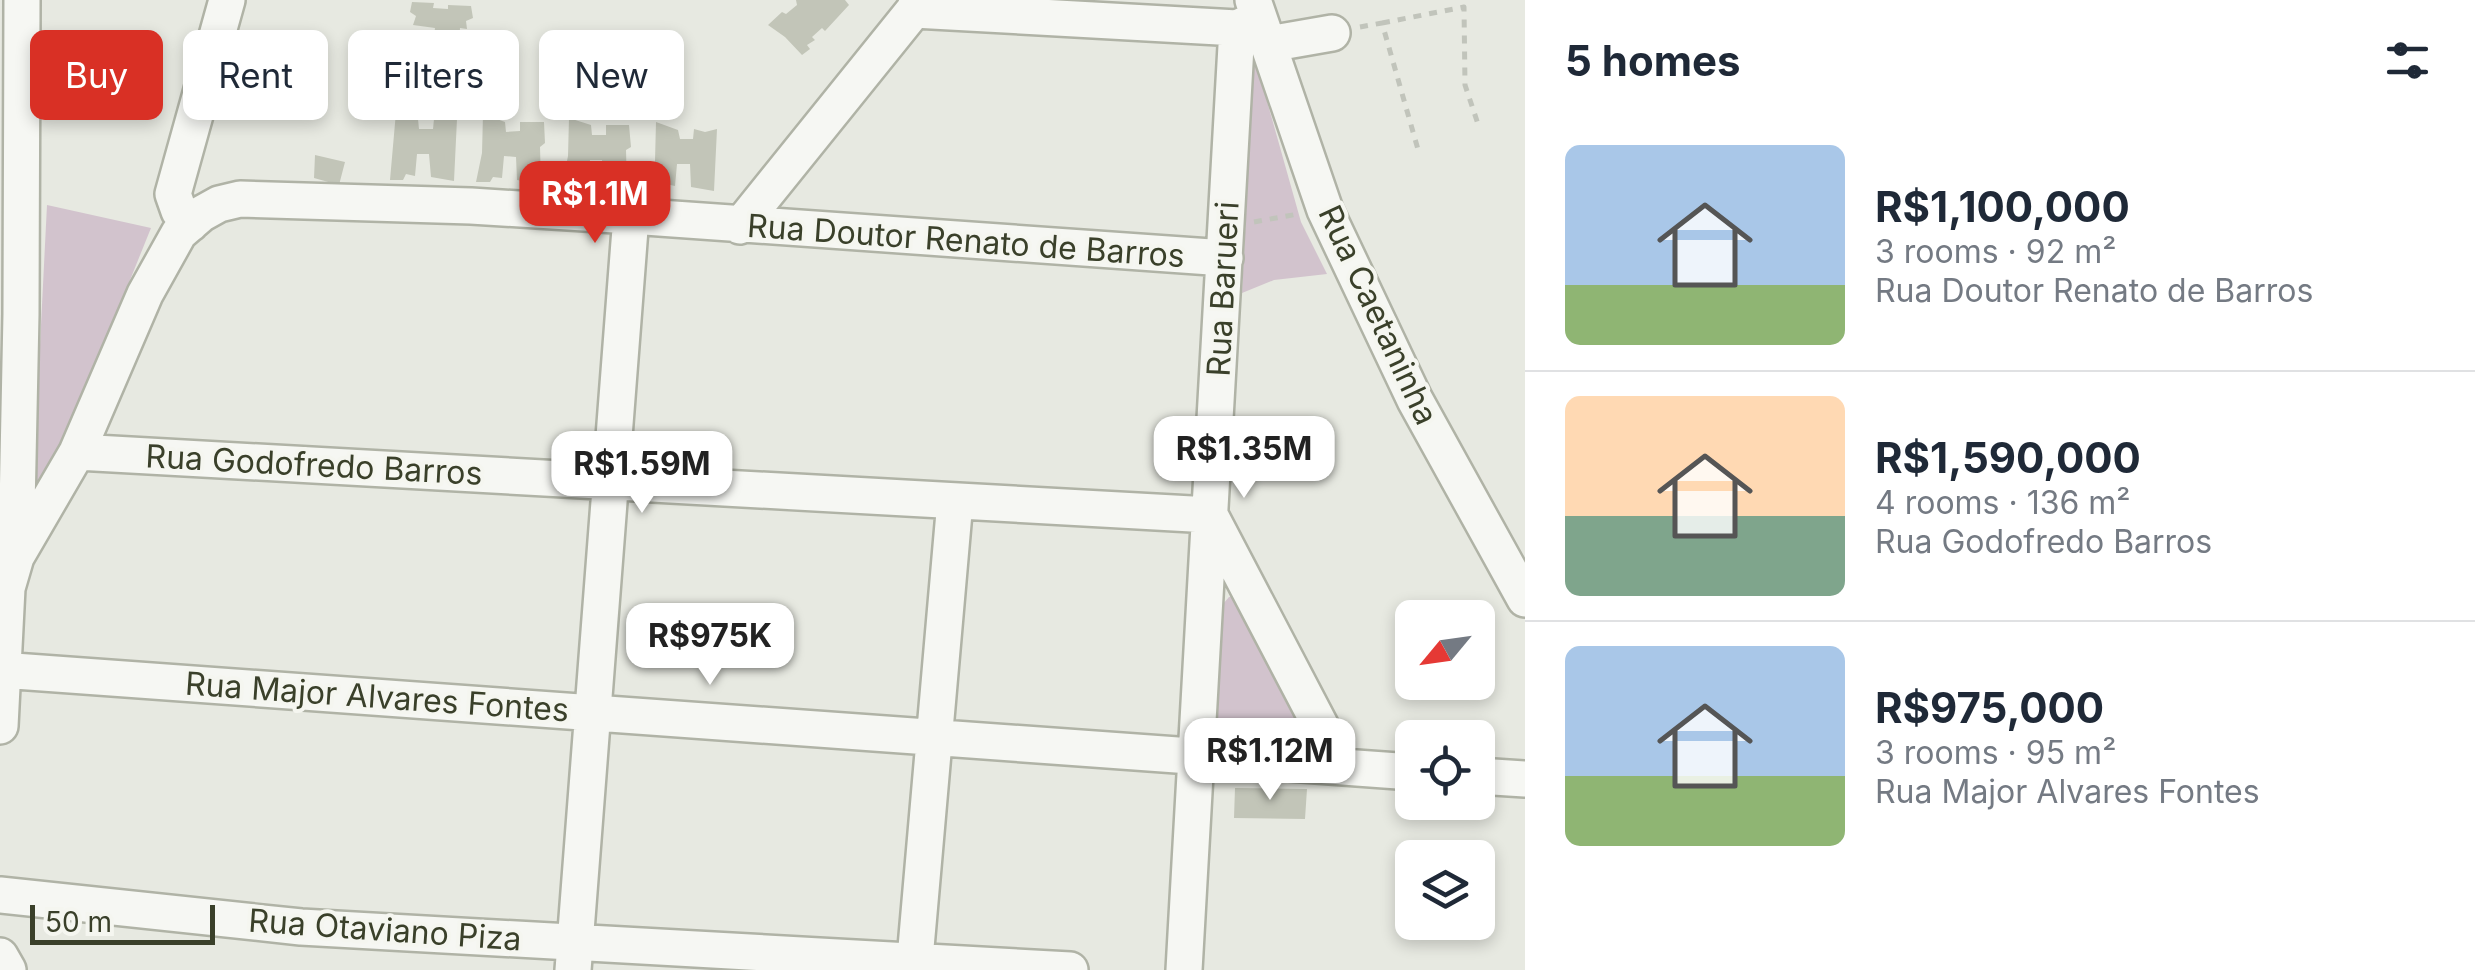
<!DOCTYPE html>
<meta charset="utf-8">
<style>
:root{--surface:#fff;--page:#f2f2f3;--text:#1f2937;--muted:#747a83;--line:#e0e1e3;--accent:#d93025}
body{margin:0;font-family:Inter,sans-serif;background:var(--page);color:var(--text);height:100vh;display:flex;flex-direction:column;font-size:38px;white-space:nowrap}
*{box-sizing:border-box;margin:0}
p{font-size:32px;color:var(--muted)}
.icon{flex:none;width:55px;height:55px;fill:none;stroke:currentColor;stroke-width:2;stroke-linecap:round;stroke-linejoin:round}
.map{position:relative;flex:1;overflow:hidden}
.details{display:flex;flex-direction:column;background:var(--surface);width:950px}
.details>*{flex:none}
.top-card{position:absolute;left:30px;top:30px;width:950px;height:90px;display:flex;gap:20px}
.needle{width:65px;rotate:241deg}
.tools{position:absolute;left:1395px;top:600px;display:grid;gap:20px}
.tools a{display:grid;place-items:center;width:100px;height:100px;border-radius:15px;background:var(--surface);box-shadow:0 5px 15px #0003;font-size:50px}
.scale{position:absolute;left:30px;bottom:25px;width:185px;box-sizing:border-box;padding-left:10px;border:5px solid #3a402a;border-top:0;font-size:28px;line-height:35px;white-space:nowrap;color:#3a402a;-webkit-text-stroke:8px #f5f6f0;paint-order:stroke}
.price{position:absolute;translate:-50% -85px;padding:0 22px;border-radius:20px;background:#fff;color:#222;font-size:32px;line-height:65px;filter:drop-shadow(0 2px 5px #0008)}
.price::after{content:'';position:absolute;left:50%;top:60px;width:30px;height:22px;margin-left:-15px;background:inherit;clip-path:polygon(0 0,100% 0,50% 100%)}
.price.selected{background:var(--accent);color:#fff}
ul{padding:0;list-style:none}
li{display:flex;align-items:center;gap:30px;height:250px;padding:0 40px}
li+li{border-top:2px solid var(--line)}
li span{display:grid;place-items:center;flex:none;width:280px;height:200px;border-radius:15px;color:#555}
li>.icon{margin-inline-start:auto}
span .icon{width:120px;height:120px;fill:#fffc;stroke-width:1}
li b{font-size:42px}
h2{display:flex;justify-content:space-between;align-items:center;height:120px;padding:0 40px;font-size:42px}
.pill{padding:0 35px;border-radius:15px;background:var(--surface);box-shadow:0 5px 15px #0003;font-size:35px;line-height:90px}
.pill.selected{background:var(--accent);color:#fff}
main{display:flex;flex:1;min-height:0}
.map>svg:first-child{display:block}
</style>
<main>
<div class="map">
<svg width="1525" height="970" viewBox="0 0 1525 970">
<rect width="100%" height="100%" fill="#e7e9e1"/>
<path fill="#d2c3cd" d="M1254,55L1301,222L1327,274L1274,280L1242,293Z
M47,205L151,228L31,525Z
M1235,596L1324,749L1211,739L1223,604L1229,597Z"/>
<path fill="#c2c5b8" d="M796,0H845L849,5L825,31L822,28L812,37L815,40L807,45L810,49L802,55L785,37L768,25L782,12L786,14L797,5Z
M412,2L434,3L433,8L448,9V5L471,6L473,18L466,21L467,29L460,28L459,44H465L463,56H468L467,71L405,63L411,52V42L433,43L435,28L413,25L416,16L410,12Z
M396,112L418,119L419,129H433L434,119H457L454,181L431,177L429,154H417L415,176L406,174L403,180H390Z
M483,114L505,122L506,132L520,131V122H544L545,143L540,147L541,184L517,180L516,157L504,156L502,178L493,177L490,182H476L482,153Z
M569,118L591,125L592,135H606V125H629L631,147L626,150L627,188L603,183L602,160H590L588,182L579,180L576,185L562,186L568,156Z
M656,122L678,130L680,139H693L694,129L705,132L717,129L714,191L691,187L690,164H677L675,186L666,184L663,190H650L655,161Z
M315,155L345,162L339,185L314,178Z
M1235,788L1307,789L1305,819L1234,818Z"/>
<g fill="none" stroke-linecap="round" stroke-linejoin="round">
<g stroke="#b0b3a6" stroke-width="40">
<path id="minor" d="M1253,0L1325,210L1415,400L1525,599
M914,10L1237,28L1256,19
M1269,44L1332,33
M190,224L179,211L173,194L227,0
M740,226L914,10L918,0
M77,452L1210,515L1342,767
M16,557L77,452L145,294L179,233L201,214L219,204L240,199L471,206L631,216L1225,258
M0,670L1412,772
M0,726L7,588L16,557L21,314L22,0
M1478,776L1525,779
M0,895L301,927L1070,970
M0,956L8,970
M915,959L955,501
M573,970L631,216
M1184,970L1237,28"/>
</g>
<path stroke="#c1c4bb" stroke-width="5" stroke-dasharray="8 8" stroke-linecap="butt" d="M1382,23L1464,7L1465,85L1479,127
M1360,27L1382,23L1419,153
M1254,222L1298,214"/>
<use href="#minor" stroke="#f6f7f3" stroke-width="35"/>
</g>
<g text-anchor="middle" stroke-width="8" stroke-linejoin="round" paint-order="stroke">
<g font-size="32" fill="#3a402a" stroke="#f5f6f0">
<text transform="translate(966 241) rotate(4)" y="11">Rua Doutor Renato de Barros</text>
<text transform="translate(1223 289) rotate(-87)" y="11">Rua Barueri</text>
<text transform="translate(1378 315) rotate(65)" y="11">Rua Caetaninha</text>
<text transform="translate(314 465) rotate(3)" y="11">Rua Godofredo Barros</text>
<text transform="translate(377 697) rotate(4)" y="11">Rua Major Alvares Fontes</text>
<text transform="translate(385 930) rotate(4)" y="11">Rua Otaviano Piza</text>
</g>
</g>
</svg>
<div class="tools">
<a><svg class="needle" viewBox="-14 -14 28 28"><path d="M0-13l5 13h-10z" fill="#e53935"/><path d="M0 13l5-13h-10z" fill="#747a83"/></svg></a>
<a><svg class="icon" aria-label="locate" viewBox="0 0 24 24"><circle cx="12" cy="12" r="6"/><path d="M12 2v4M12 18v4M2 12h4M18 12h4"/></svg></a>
<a><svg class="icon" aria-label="layers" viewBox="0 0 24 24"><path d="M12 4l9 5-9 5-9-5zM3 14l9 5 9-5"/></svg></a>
</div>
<div class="scale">50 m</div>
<b class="price selected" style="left:595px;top:246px">R$1.1M</b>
<b class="price" style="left:1244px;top:501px">R$1.35M</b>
<b class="price" style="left:642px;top:516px">R$1.59M</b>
<b class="price" style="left:710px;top:688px">R$975K</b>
<b class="price" style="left:1270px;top:803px">R$1.12M</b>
<div class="top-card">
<a class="pill selected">Buy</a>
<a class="pill">Rent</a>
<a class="pill">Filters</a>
<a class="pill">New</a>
</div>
</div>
<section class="details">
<h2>5 homes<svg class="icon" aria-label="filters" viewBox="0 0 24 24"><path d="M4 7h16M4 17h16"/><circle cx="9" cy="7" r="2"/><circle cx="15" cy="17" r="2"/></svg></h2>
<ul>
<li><span style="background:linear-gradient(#a9c7e8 70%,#8fb573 0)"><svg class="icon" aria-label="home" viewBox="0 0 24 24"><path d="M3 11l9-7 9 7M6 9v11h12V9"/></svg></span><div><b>R$1,100,000</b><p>3 rooms · 92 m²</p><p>Rua Doutor Renato de Barros</p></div></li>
<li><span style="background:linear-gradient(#ffd9b3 60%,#7fa58c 0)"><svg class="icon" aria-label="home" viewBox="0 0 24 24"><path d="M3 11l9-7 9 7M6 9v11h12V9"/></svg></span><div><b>R$1,590,000</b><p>4 rooms · 136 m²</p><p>Rua Godofredo Barros</p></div></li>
<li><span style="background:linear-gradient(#a9c7e8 65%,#8fb573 0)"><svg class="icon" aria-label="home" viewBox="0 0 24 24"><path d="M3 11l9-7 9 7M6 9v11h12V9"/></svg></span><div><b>R$975,000</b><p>3 rooms · 95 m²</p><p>Rua Major Alvares Fontes</p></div></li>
</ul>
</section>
</main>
